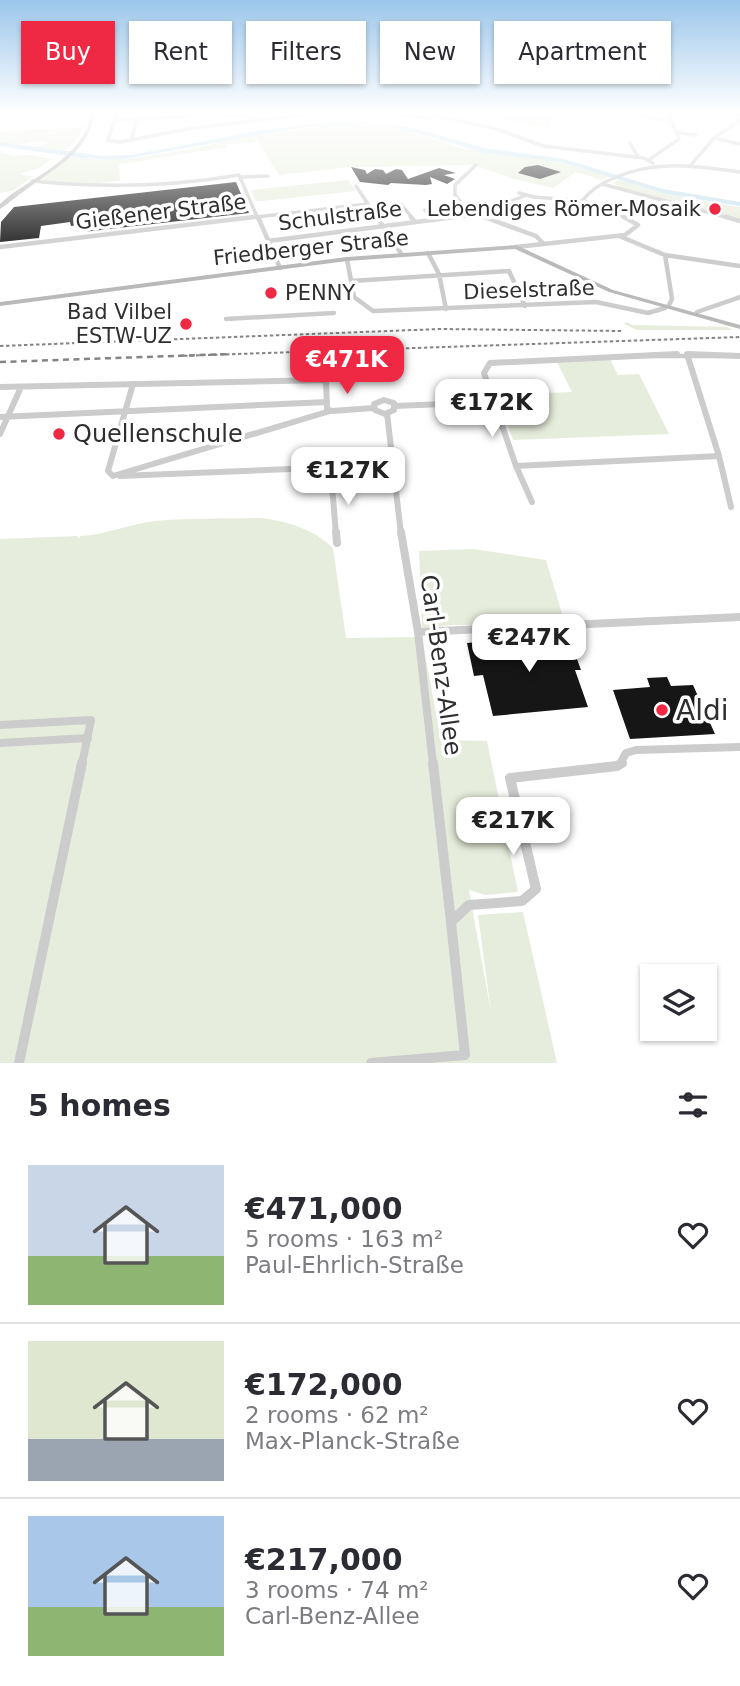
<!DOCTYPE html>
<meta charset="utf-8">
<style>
:root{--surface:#fff;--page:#f2f2f3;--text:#2b2b33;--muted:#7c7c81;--line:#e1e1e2;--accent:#ef2844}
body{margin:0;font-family:"DejaVu Sans",sans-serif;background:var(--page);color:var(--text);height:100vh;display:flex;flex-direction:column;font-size:26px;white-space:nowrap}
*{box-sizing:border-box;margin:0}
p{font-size:23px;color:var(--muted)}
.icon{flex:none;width:38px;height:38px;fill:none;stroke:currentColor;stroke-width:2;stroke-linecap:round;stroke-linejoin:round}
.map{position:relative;height:1063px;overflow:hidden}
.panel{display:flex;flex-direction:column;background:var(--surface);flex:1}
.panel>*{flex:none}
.guide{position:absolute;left:21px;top:21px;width:698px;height:63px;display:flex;gap:14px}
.controls{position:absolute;left:640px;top:964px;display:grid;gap:14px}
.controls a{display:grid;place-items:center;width:77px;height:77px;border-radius:0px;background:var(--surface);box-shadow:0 2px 5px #0004;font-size:35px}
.price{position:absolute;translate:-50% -60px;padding:0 16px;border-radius:14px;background:#fff;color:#222;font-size:23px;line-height:46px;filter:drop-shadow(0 2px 4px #0008)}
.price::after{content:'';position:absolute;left:50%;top:42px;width:21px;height:16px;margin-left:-10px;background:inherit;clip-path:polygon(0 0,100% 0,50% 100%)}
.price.selected{background:var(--accent);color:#fff}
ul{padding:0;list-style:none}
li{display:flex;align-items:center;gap:21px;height:175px;padding:0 28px}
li+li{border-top:2px solid var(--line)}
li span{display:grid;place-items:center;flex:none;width:196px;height:140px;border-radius:0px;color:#555}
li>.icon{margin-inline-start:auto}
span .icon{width:84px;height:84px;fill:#fffc;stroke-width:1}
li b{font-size:30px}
h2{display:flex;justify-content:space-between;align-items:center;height:84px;padding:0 28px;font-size:30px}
.tag{padding:0 24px;border-radius:0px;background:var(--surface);box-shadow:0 2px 5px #0004;font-size:24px;line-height:63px}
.tag.selected{background:var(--accent);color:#fff}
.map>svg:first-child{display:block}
</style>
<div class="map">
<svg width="740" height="1063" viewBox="0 0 740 1063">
<rect width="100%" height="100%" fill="#fff"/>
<path fill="#e7eddc" d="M470,113H556L549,128Z
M341,124L399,128L462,148L555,161L610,176L602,180L576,172L553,188L514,179L474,165L349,167L279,175L255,136Z
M84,127L76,140L63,151L35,147L49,143C35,138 31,144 19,144C13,145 6,143 0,142V132Z
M254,136L257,142L227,145V148C190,151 155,160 119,164V161L120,181C97,182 63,191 40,179L70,157C132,166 193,147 254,136Z
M0,151L12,156L30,155L52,159L39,168L22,173V175L33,176L13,191L0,193Z
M619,179L666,194L740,207V219L618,187L613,182Z
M348,180L356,191L262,201H256L251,190Z
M626,322L633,325L727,327L733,330H637L624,324Z
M610,359L618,375L639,374L669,434L513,440L496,395L572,392L557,362Z
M260,518C287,521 314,529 333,548L346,638L422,637L441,740L487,741L518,892L485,895L469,890L491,1012L478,915L523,912L557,1063H0V539L77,536L79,539L80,536C106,535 129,524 155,521C190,518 226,519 260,518Z
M473,549L546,560L564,620C527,622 491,625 454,625C443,624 434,631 422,627L419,551Z"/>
<path fill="#c8e2ee" d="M343,121L409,127L485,148L564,159L663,189L740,202V206L666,194L561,162L485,153L403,129L368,124L306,127L118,160L81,158L0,146V142L103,156L131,155L262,130Z"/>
<path fill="#161616" d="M538,165L561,172L540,179L518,173L525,167Z
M351,167L365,170L367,174L375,169L383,170L386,174L396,169L402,170L408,179L439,168L456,173L444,175L455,179L447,184L430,177L432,184L426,185L391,183L388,185L360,182Z
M236,182L249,213L83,232L82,229H77V225L71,226L70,222L41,226L39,238L0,242L1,222L14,207Z
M568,635L581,670H575L588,707L493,716L483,675L474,676L467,643Z
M667,677L671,686L693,685L715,734L630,739L613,690L650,687L647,678Z"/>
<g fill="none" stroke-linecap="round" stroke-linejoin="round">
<path stroke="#ccc" stroke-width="3.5" d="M193,113L256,117
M383,113L429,118
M424,113L500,130L543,146L644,158L653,163
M630,113L673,122
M736,113L740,114
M116,114L108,140L120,142L193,128L319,113
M115,120L193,116
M679,133L696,135
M714,138L740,144
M131,141L138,113
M630,143L638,157
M650,159L679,139L668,113
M476,165L455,185V195L465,207L489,219
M690,166L714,138L740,120
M241,177L268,176
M32,181C101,188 170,187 239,175L258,219
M602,184L733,219
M356,186L378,219
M519,193L534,197L584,201
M401,204L413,219
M425,210L433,219
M445,210L453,218
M239,219L368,204
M441,219L481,214L526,195
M628,219L583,200C591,189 602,183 614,178C656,159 696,166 740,172"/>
<path stroke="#ccc" stroke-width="4.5" d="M258,217L280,268
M377,217L402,255
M411,217L415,222
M432,217L434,220
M484,217L536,236L542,242
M726,217L740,221
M619,236L665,255L672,299L669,305
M268,241L455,217
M0,247L254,217
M516,247L625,235L638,225L624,217
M428,253L439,274L446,309
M665,255L740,266
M347,259L354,297L373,311L596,302L648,313L665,308
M351,281L509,271L525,306
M697,312L740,297
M226,319L334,313
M640,356H739"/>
<path stroke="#ccc" stroke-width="6" d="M687,354L719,456L731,507
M688,354L740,356
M0,387L326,380L327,409L332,411L373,408
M384,400L394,403V410L385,414L375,410L374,404Z
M395,406L493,402
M387,413L401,534
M0,417L327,402
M0,434L21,387
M516,466L719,456
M113,476L330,411
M113,476L108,471L133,384
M120,476L315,468L336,470
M532,502L516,466L484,373L490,363L677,354
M336,534L331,474L336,470L393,468"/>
<path stroke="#ccc" stroke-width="8" d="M336,532L337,543
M401,532L418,632L433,764
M418,632L740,617
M0,725L91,720L82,764
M0,743L88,738
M620,764L626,753L636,750L740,747"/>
<path stroke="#ccc" stroke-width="10" d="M433,763L451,922
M19,1063L82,763
M371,1063L465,1055L451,922L469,905L522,901L536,889L510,778L617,766L622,763"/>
<path fill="#b9b9b9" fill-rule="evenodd" d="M90,113H94C90,151 55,168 27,189C18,195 9,203 0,209V204L9,196C33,179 74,158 86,130C89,125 89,119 90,113Z
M516,245L613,290L740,325V329L609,292L515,249L347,261L0,306V302L347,257Z"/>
<path stroke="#848484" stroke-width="2" stroke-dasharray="3.5 2.5" stroke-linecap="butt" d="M0,346L440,329L623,331
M178,356L740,337"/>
<path stroke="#848484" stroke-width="2.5" stroke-dasharray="6 4.5" stroke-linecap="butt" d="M0,362L230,354"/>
</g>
<linearGradient id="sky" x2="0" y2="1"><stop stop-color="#9bc6ea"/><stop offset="0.43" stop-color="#fff"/><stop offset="1" stop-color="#fff" stop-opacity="0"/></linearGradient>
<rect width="740" height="261" fill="url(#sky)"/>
<g fill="#ef2844" stroke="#fff" stroke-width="2.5">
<circle cx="715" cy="209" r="7"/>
<circle cx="271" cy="293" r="7"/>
<circle cx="186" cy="324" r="7"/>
<circle cx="59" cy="434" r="7"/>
<circle cx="662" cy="710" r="7"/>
</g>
<g text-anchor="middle" stroke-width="7" stroke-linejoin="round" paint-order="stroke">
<g font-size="21" fill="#2f2f2f" stroke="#fff" text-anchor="end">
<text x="701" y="216">Lebendiges Römer-Mosaik</text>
<text x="285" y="300" text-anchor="start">PENNY</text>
<text x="172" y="319">Bad Vilbel<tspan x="172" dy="24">ESTW-UZ</tspan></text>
</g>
<g font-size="21" fill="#2f2f2f" stroke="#fff">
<text transform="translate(161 212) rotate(-7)" y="7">Gießener Straße</text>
<text transform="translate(340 216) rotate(-7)" y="7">Schulstraße</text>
<text transform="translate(311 248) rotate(-6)" y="7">Friedberger Straße</text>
<text transform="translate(529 290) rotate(-2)" y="7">Dieselstraße</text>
</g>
<g font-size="24" fill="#2f2f2f" stroke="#fff" text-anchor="start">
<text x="73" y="442">Quellenschule</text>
</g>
<g font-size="24" fill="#2f2f2f" stroke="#fff">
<text transform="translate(441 665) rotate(82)" y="8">Carl-Benz-Allee</text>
</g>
<g font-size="28" fill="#2f2f2f" stroke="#fff" text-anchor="start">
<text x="676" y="720">Aldi</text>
</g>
</g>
</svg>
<div class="controls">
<a><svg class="icon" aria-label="layers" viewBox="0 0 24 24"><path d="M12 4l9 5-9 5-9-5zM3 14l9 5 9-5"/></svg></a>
</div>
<b class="price selected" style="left:347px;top:396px">€471K</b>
<b class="price" style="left:492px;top:439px">€172K</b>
<b class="price" style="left:348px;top:507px">€127K</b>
<b class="price" style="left:529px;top:674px">€247K</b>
<b class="price" style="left:513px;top:857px">€217K</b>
<div class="guide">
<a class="tag selected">Buy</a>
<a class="tag">Rent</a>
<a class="tag">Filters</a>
<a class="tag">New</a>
<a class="tag">Apartment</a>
</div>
</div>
<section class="panel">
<h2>5 homes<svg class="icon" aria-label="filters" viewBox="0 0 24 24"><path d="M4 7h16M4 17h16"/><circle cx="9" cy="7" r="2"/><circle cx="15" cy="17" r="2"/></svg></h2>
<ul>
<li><span style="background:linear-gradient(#c9d6e8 65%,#8fb573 0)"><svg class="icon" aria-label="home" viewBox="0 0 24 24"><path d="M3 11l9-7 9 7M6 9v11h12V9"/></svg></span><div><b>€471,000</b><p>5 rooms · 163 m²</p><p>Paul-Ehrlich-Straße</p></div><svg class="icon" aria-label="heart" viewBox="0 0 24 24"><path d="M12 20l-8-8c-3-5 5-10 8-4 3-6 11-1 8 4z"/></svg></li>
<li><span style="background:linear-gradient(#dfe7d0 70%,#9aa5b1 0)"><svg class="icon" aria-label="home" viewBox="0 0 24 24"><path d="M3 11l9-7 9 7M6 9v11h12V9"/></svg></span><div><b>€172,000</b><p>2 rooms · 62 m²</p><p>Max-Planck-Straße</p></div><svg class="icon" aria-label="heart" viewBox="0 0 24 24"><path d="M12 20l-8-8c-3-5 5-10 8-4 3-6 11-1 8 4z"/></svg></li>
<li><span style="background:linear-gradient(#a9c7e8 65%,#8fb573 0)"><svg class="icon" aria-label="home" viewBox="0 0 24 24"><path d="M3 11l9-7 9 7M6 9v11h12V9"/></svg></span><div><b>€217,000</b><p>3 rooms · 74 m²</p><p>Carl-Benz-Allee</p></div><svg class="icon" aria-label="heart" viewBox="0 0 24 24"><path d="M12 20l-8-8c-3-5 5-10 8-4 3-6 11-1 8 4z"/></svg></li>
</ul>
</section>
